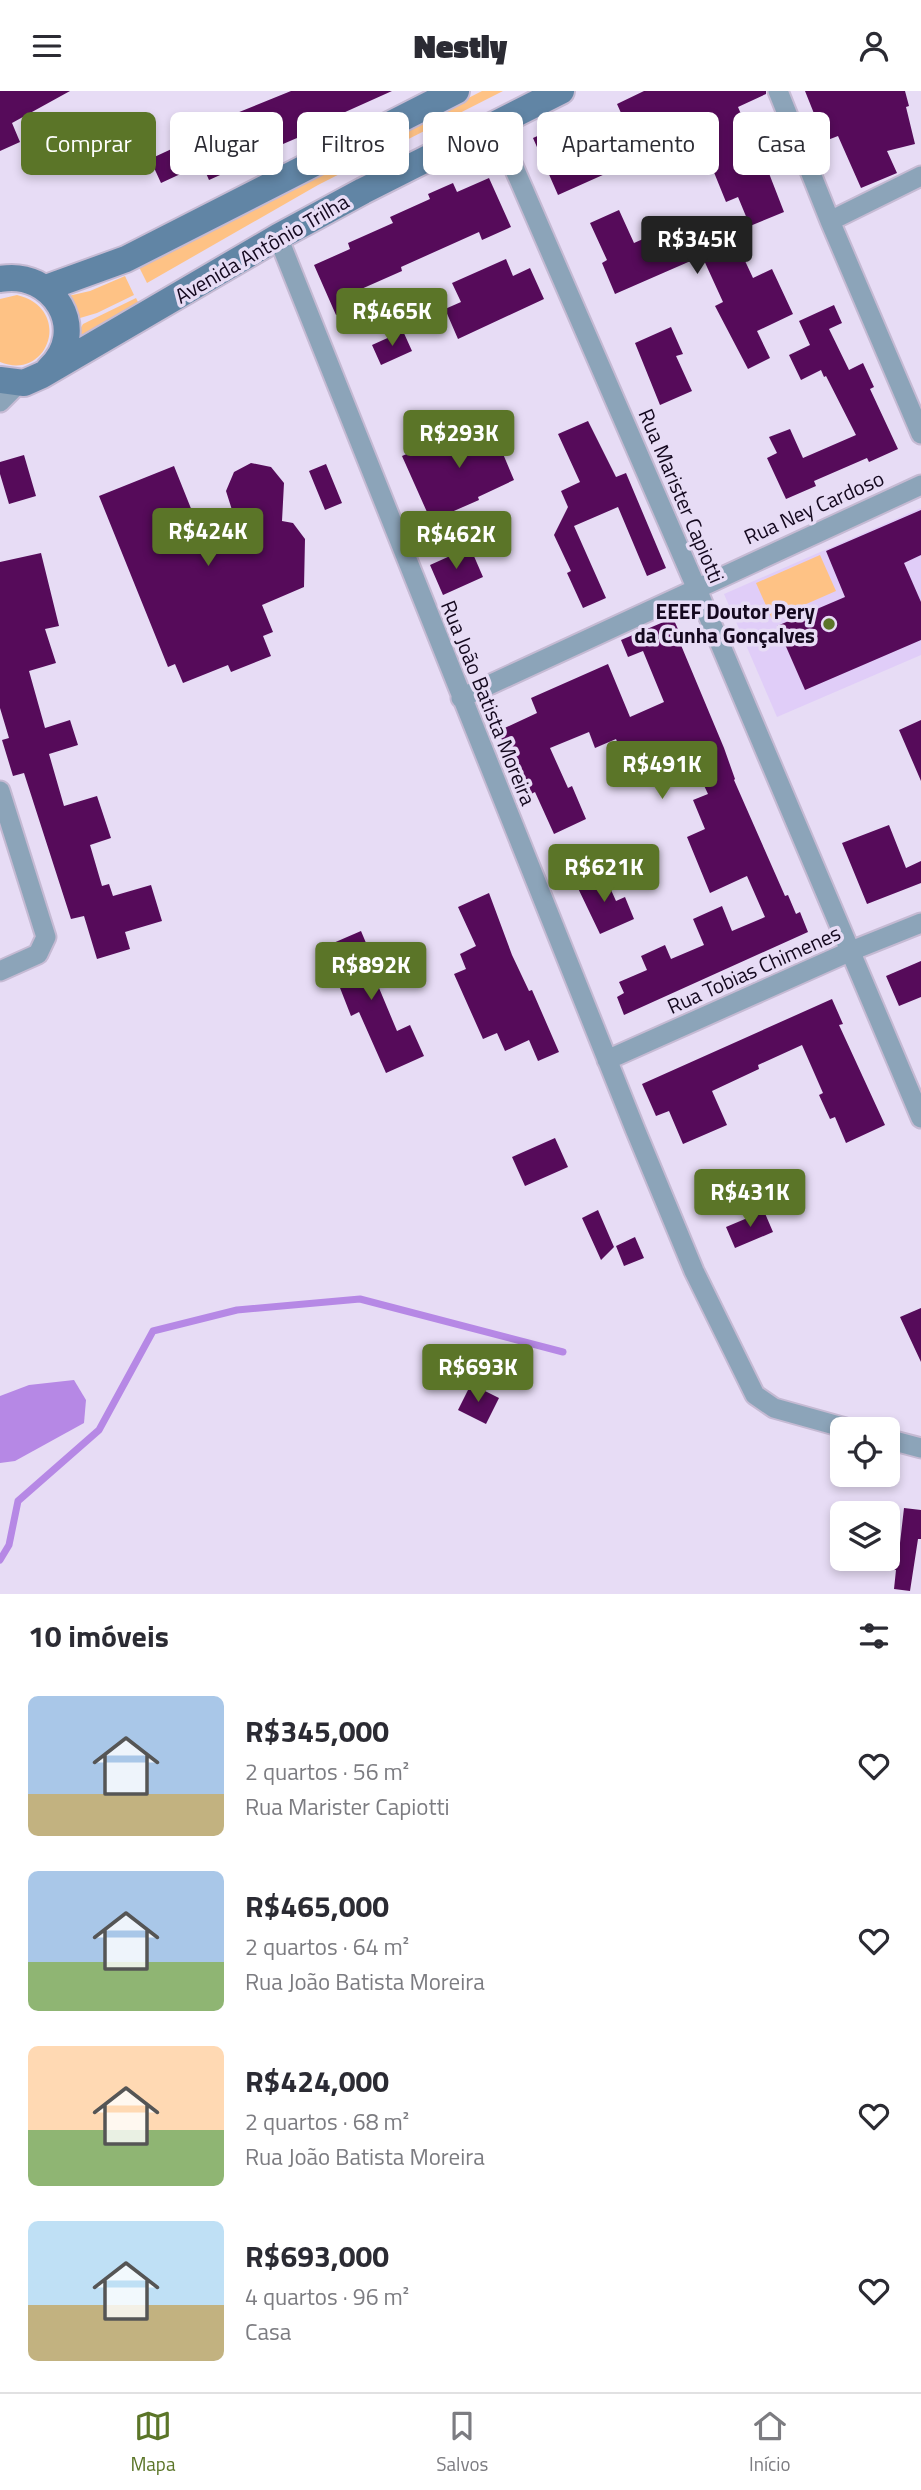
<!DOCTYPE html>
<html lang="pt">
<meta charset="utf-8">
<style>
:root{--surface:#fff;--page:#f2f2f3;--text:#2b2b33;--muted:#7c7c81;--line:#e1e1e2;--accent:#5b7528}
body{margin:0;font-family:"Titillium Web",sans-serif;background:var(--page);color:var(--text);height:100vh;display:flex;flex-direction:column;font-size:26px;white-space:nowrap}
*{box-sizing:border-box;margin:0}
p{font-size:23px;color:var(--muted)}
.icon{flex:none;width:38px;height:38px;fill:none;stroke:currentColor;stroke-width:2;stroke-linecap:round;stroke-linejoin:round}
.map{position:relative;height:1503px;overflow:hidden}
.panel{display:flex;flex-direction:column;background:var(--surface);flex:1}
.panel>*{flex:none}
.banner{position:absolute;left:21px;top:21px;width:880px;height:63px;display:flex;gap:14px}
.tools{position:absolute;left:830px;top:1326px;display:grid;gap:14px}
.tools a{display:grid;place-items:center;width:70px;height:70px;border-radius:10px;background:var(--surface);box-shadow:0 4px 10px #0003;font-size:35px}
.price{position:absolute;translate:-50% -60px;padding:0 16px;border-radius:7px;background:var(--accent);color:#fff;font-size:23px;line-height:46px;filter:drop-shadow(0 2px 4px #0008)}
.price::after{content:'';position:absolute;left:50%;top:42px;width:21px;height:16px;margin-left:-10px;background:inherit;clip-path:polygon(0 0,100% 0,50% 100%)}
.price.current{background:#222;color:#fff}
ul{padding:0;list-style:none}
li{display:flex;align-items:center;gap:21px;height:175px;padding:0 28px}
li span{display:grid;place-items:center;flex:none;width:196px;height:140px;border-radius:10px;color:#555}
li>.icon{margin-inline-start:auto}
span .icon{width:84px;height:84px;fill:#fffc;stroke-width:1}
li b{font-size:30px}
h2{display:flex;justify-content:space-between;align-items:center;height:84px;padding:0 28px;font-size:30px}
.pill{padding:0 24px;border-radius:10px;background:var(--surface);box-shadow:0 4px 10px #0003;font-size:24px;line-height:63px}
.pill.current{background:var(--accent);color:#fff}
header{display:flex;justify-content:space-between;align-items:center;height:91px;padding:0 28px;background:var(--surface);font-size:32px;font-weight:800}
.menu{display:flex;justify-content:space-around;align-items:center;height:98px;border-top:2px solid var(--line);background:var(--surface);font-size:19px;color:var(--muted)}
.menu a{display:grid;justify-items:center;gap:4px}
.menu .current{color:var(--accent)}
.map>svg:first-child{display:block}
</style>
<header><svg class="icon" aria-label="menu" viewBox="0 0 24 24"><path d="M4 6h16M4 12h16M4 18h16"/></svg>Nestly<svg class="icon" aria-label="person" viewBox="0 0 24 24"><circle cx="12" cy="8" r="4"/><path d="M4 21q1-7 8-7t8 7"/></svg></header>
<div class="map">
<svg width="921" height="1503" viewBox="0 0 921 1503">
<rect width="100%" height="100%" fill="#e7dcf5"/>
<path fill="#e0cdf8" d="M921,417V564L777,626L724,503Z"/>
<path fill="#fec285" d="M482,0H503L318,94L147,192L139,176Z
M125,185L134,204L97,222L80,227L68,205L90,200Z
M17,204C74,218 48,291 0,271V208Z
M136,207L138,211L109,232L83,246L79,240L83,233Z
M820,464L836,500L772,528L756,492Z"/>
<path fill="#b688e5" d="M74,1289L86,1309L84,1332L15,1370L0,1372V1305L29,1294Z"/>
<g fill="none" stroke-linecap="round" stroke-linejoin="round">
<path stroke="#b688e5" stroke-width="7" d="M0,1469L9,1454L18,1410L99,1339L153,1240L237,1219L360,1208L563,1261"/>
</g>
<path fill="#560b5a" d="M0,0H70L12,32L20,51L0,60Z
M291,0H392L343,22L347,31L320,43L318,38L283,53L282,52L228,76L229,80L209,89L202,73L161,92L150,68L191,49L185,34L208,24L212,32Z
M644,0H766V3L738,16L755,56L758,54L784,121L750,135L738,106L726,111L711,74L715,73L698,33L683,40L679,31L634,51L617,13Z
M805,0H905L909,15L906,16L915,53L887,60L897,82L861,97L838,45L825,50Z
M579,26L605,83L558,104L533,47Z
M489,87L511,136L482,149L479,141L401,176L402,180L359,199L372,228L348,238L341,222L336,224L314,174L350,158L348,152L393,132L390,126L430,108L428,103L453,92L457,101Z
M619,119L634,152L686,129L691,141L710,133L724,165L739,157L753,187L772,178L793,223L757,240L770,267L748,278L715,215L723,211L702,165L615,203L602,172L607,169L590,132Z
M506,168L513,185L530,177L544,208L458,248L445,218L461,211L452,192Z
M834,214L842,232L829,238L849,279L863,272L874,296L870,298L898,358L869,371L867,367L814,390L816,395L786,408L767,367L777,362L769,346L790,338L803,367L856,344L826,285L824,286L821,279L801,289L789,264L810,254L799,230Z
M671,236L683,263L676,265L692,300L660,314L635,252Z
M403,240L412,260L381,274L372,254Z
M485,320L514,389L478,406L479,409L431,430L402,365L439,349L443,358L475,344L468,327Z
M588,330L616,386L626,382L666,477L647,485L618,416L574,435L606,507L583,517L567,482L571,480L554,444L568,416L561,400L580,391L558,343Z
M24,364L36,405L9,413L0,383V371Z
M251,372L271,376L284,392L282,430L293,432L305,448L304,496L262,514L273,541L263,545L271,565L231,581L228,574L183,592L175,573L168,576L99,405L174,375L206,455L256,434L232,419L226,400L234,381Z
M326,373L342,412L325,419L309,380Z
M921,419V464L904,472L921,511V549L805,599L777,535L845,506L826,460Z
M470,456L483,486L443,504L430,474Z
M41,462L59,535L45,538L56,572L29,580L45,637L70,629L78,654L49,663L64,715L97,705L111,747L90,754L102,795L109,793L113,805L151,794L162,830L125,841L130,858L97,868L84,825L71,828L24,682L13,685L2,649L9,647L0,617V471Z
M673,527L681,545L678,547L724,657L735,688L734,689L785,805L788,804L796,823L800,821L808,841L624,924L617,906L624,902L619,891L647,879L641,865L665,854L671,868L704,854L693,828L722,815L732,840L765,826L747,785L710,802L687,746L705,738L693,709L708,703L693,671L679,677L673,662L629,680L616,648L595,657L589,641L550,657L568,697L572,695L586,728L554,743L535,701L527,705L498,640L537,622L531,607L608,573L630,626L664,611L643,560L628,566L621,549Z
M921,629V690L899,639Z
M889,734L906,777L921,770V792L867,813L842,752Z
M603,781L616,810L625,806L634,828L600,843L576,793Z
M489,802L512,864L529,900L532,899L559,961L538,970L529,949L505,960L497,942L483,948L454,883L466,878L460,863L476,855L458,816Z
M361,840L374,871L369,873L397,940L410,934L424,965L386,982L359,921L351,925L324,856Z
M921,870V906L899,915L886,885Z
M832,908L843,933L839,934L885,1034L846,1052L835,1026L830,1028L819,1004L823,1002L802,954L758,974L759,978L712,1000L727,1034L683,1053L669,1020L656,1025L642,993Z
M555,1047L568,1076L525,1095L512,1066Z
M598,1119L614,1156L601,1169L582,1127Z
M764,1120L773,1141L735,1157L726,1136Z
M635,1146L644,1167L624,1175L616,1155Z
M921,1217V1271L900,1226Z
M471,1293L499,1307L486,1333L458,1319Z
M904,1417L921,1419V1448H918L910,1500L894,1498L896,1479L887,1478V1451L900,1452Z"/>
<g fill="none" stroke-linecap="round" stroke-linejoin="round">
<g stroke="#c5bad3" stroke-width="23">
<path id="minor" d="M778,0L830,130L921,343
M495,33L696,496L921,1027
M830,130L921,85
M278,146L635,1038L694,1180L755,1304L774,1317L853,1339
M0,311L19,292
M461,607L921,394
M0,700L46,846L38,863L0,880
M607,969L851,860L921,832
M887,1348L921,1357"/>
</g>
<g stroke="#c5bad3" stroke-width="30">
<path id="secondary" d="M0,188C54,178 90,240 49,278
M46,197L126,168L456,0
M0,289L24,292L42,284L278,146L363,100L561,0"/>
</g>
<use href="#minor" stroke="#8ca4b9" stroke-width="19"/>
<use href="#secondary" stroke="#6185a5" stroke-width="26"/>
</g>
<circle fill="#5b7528" stroke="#e7dcf5" stroke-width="2.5" cx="829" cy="533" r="7"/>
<g text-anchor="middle" stroke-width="7" stroke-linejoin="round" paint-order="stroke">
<g font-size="21" fill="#14081e" stroke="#e7dcf5">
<text transform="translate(262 158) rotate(-30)" y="7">Avenida Antônio Trilha</text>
<text transform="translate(681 405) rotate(67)" y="7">Rua Marister Capiotti</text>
<text transform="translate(814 417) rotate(-24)" y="7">Rua Ney Cardoso</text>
<text transform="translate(488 612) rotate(68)" y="7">Rua João Batista Moreira</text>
<text transform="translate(754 879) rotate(-24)" y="7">Rua Tobias Chimenes</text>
</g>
<g font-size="21" font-weight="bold" fill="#14081e" stroke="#e7dcf5" text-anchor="end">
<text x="815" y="528">EEEF Doutor Pery<tspan x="815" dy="24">da Cunha Gonçalves</tspan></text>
</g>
</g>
</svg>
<div class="tools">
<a><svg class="icon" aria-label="locate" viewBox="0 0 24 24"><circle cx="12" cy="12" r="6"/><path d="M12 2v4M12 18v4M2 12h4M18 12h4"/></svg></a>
<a><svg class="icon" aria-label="layers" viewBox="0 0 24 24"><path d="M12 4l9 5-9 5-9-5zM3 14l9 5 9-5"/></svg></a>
</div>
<b class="price current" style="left:697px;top:185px">R$345K</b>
<b class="price" style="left:392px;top:257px">R$465K</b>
<b class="price" style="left:459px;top:379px">R$293K</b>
<b class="price" style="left:208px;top:477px">R$424K</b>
<b class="price" style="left:456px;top:480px">R$462K</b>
<b class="price" style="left:662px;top:710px">R$491K</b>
<b class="price" style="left:604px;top:813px">R$621K</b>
<b class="price" style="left:371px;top:911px">R$892K</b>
<b class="price" style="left:750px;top:1138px">R$431K</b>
<b class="price" style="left:478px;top:1313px">R$693K</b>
<div class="banner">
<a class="pill current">Comprar</a>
<a class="pill">Alugar</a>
<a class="pill">Filtros</a>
<a class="pill">Novo</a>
<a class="pill">Apartamento</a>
<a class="pill">Casa</a>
</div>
</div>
<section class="panel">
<h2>10 imóveis<svg class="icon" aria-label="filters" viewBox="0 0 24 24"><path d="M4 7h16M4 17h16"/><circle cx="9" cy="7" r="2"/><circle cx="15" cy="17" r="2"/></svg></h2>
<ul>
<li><span style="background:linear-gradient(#a9c7e8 70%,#c2b280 0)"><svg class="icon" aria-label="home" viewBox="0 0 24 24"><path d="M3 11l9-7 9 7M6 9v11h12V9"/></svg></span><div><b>R$345,000</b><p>2 quartos · 56 m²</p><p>Rua Marister Capiotti</p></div><svg class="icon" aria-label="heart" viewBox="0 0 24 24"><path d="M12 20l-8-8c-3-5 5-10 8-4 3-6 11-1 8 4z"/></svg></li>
<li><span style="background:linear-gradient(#a9c7e8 65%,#8fb573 0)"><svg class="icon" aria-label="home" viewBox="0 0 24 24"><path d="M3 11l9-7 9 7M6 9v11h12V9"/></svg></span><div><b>R$465,000</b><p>2 quartos · 64 m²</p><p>Rua João Batista Moreira</p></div><svg class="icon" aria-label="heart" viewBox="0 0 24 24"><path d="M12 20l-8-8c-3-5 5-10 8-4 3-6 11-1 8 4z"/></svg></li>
<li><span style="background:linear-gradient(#ffd9b3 60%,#8fb573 0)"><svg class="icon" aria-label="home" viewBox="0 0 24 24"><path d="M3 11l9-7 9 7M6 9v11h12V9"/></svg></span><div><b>R$424,000</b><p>2 quartos · 68 m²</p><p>Rua João Batista Moreira</p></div><svg class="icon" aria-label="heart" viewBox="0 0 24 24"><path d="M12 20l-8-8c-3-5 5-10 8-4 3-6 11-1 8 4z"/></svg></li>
<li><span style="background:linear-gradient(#bfe0f5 60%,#c2b280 0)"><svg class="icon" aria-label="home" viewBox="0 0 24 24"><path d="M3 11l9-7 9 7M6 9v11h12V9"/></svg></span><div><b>R$693,000</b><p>4 quartos · 96 m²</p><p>Casa</p></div><svg class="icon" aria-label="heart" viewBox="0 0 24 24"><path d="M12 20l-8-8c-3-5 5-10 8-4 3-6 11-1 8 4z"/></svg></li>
</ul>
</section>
<nav class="menu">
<a class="current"><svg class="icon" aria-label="map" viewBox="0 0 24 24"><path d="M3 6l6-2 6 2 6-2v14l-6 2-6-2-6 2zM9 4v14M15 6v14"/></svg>Mapa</a>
<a><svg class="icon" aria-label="saved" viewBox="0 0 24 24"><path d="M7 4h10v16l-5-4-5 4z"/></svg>Salvos</a>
<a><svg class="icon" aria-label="home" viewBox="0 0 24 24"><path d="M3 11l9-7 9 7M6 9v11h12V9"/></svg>Início</a>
</nav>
